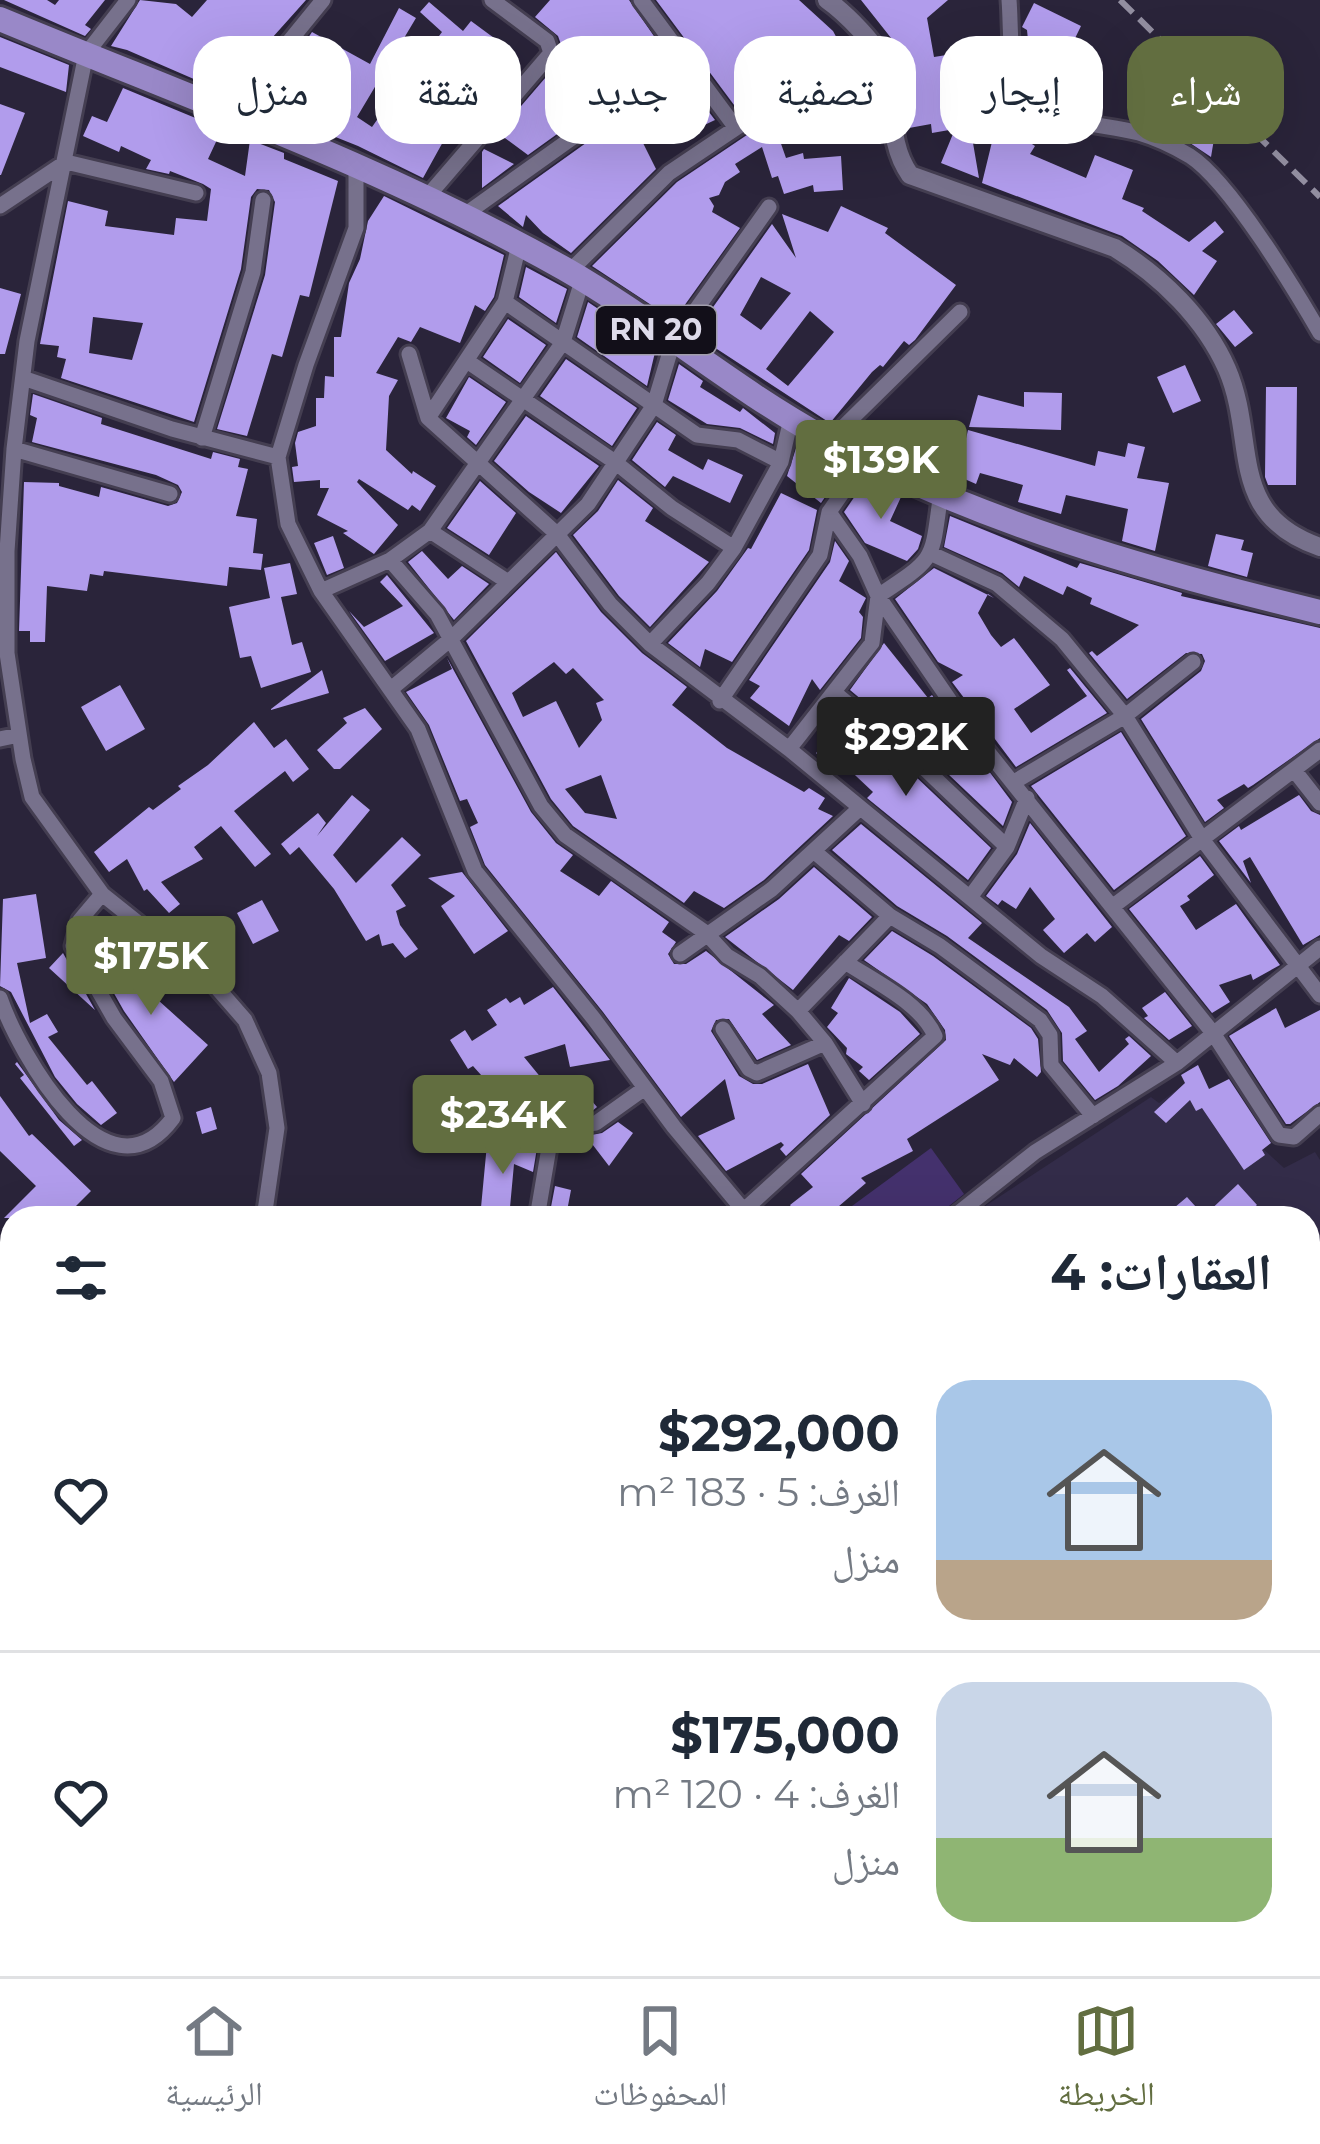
<!DOCTYPE html>
<html lang="ar">
<meta charset="utf-8">
<style>
:root{--surface:#fff;--page:#f6f6f7;--text:#1f2937;--muted:#747a83;--line:#e0e1e3;--accent:#626e40}
body{margin:0;font-family:Montserrat,"Noto Naskh Arabic",sans-serif;background:var(--page);color:var(--text);direction:rtl;height:100vh;display:flex;flex-direction:column;font-size:45px;white-space:nowrap}
*{box-sizing:border-box;margin:0}
p{font-size:39px;color:var(--muted)}
.icon{flex:none;width:66px;height:66px;fill:none;stroke:currentColor;stroke-width:2;stroke-linecap:round;stroke-linejoin:round}
.map{position:relative;flex:1;overflow:hidden;direction:ltr}
.details{position:absolute;left:0px;top:1206px;width:1320px;height:771px;display:flex;flex-direction:column;background:var(--surface);border-radius:36px 36px 0 0;box-shadow:0 12px 48px #0002;direction:rtl}
.details>*{flex:none}
.banner{position:absolute;left:36px;top:36px;width:1248px;height:108px;direction:rtl;display:flex;gap:24px}
.price{position:absolute;translate:-50% -102px;padding:0 27px;border-radius:12px;background:var(--accent);color:#fff;font-size:39px;line-height:78px;filter:drop-shadow(0 3px 6px #0008)}
.price::after{content:'';position:absolute;left:50%;top:72px;width:36px;height:27px;margin-left:-18px;background:inherit;clip-path:polygon(0 0,100% 0,50% 100%)}
.price.on{background:#222;color:#fff}
ul{padding:0;list-style:none}
li{display:flex;align-items:center;gap:36px;height:300px;padding:0 48px}
li+li{border-top:3px solid var(--line)}
li span{display:grid;place-items:center;flex:none;width:336px;height:240px;border-radius:36px;color:#555}
li>.icon{margin-inline-start:auto}
span .icon{width:144px;height:144px;fill:#fffc;stroke-width:1}
li b{font-size:51px}
h2{display:flex;justify-content:space-between;align-items:center;height:144px;padding:0 48px;font-size:51px}
.chip{padding:0 42px;border-radius:36px;background:var(--surface);box-shadow:0 12px 48px #0002;font-size:42px;line-height:108px}
.chip.on{background:var(--accent);color:#fff}
.tabs{display:flex;justify-content:space-around;align-items:center;height:168px;border-top:3px solid var(--line);background:var(--surface);font-size:33px;color:var(--muted)}
.tabs a{display:grid;justify-items:center;gap:6px}
.tabs .on{color:var(--accent)}
.map>svg:first-child{display:block}
</style>
<div class="map">
<svg width="1320" height="1976" viewBox="0 0 1320 1976">
<rect width="100%" height="100%" fill="#2a243a"/>
<path fill="#332c49" d="M1189,1081L1284,1168L1315,1152L1320,1160V1678L1308,1677V1218H967L1151,1097L1159,1103Z"/>
<path fill="#44316d" d="M931,1148L964,1194L934,1218H861L852,1206Z"/>
<path fill="#b19cec" fill-rule="evenodd" d="M4,0H47L55,5L59,0H105L85,25L91,29L85,36Z
M140,0L176,4L192,17L207,0H306L272,38L266,37L255,60L226,93L127,50L111,46Z
M550,0H629L667,55L528,155L498,133L546,77L584,105L595,92L561,60L563,50L558,36L535,17Z
M656,0H799L833,31L848,59L820,70L816,67L737,109Z
M861,0H948L927,18L934,57L996,47L1007,102L967,108L979,178L941,163L955,129L932,133L931,124L909,128L895,43Z
M429,2L463,31L471,21L513,52L469,111L414,70L442,32L420,12Z
M1034,3L1081,26L1061,67L1031,70L1027,30L1022,27Z
M399,8L416,18L357,117L372,127L391,100L449,131L423,178L358,146L293,120L320,69L296,56L312,32L370,64Z
M0,37L69,65L66,92L0,67Z
M1060,69L1090,79L1080,110L1051,99Z
M681,75L715,120L681,136L676,127L643,143L656,169L571,253L543,233L526,215L523,227L498,206Z
M123,88L222,129L208,159L245,176L250,140L284,153V159L338,181L309,297L300,295L282,357L272,354L247,436L217,429L265,275L275,202L269,190L257,189L251,197L241,269L194,422L61,378L66,359L57,357L59,346L40,344L68,201L108,211L105,226L174,235L176,218L207,221L211,189L203,184L170,171L169,174L146,169L151,160L121,146L119,152L83,136L92,116L107,122ZM93,317L143,323L132,360L89,353Z
M872,88L873,127L837,128L836,90Z
M0,104L25,113L1,175H0Z
M1143,106L1179,112L1176,133L1214,139L1211,157L1184,139L1140,121Z
M999,113L1025,119L1021,137L1035,146L1030,154L1086,178L1095,155L1133,170L1122,199L1144,208L1142,211L1189,242L1215,221L1224,232L1202,251L1217,261L1194,295L1158,261L1122,236L982,183Z
M772,118L786,158L803,153L804,159L841,156L843,190L814,192L813,185L784,194L778,176L772,178L762,147L735,164L740,172L725,182L719,195L709,198L714,206L712,212L740,228L674,320L592,266L677,182Z
M484,149L514,164L482,188V152Z
M384,196L504,255L494,297L485,311L475,305L460,343L420,327L411,342L398,337L376,373L398,380L389,396L386,450L412,474L413,471L436,486L420,511L412,505L408,510L359,479L357,482L398,525L374,554L343,533L348,531L317,515L329,488H320V480L294,482L292,467L298,466L295,443L298,432L316,426V398H324L325,376L334,377V337H341L349,283L360,259L368,221Z
M841,206L888,228L885,233L956,285L915,340L909,345L904,341L883,367L880,365L872,372L830,423L694,334L772,224L796,258L782,214L828,232ZM761,277L791,293L761,330L740,315ZM810,311L834,332L788,386L766,369Z
M526,267L567,289L556,323L519,297Z
M0,288L21,294L5,354H0Z
M588,302L656,348L647,386L577,337Z
M1234,310L1253,333L1235,347L1216,324Z
M508,319L546,345L520,383L483,357Z
M566,359L637,408L612,446L540,396Z
M679,364L703,381L700,387L740,412L743,408L775,433L773,444L740,428L707,424L668,400Z
M1185,365L1201,401L1173,413L1157,377Z
M469,377L506,402L476,445L467,437L470,431L446,418Z
M1266,387H1297L1296,485H1268L1265,477Z
M1024,392L1062,393L1061,430L969,427L978,395L1024,407Z
M33,394L102,418L101,424L211,459L213,452L240,459L238,467L248,469L236,516L257,519L253,553L263,554L261,570L229,567L227,586L104,571L103,576L90,574L87,591L47,586L45,642H30V631H19L24,482L59,483V486L99,497L101,487L168,506L177,503L182,492L178,485L156,475L32,442L37,418L30,415Z
M526,416L599,466L561,513L529,492L494,461Z
M657,422L676,435L668,450L703,470L708,459L743,475L730,503L673,476L665,487L632,460Z
M968,430L1095,466L1098,451L1125,457L1128,443L1145,447L1137,478L1169,483L1155,551L1122,541L1128,509L1066,495L1061,514L1018,502L1023,485L980,473L976,484L944,470L957,440L965,443Z
M798,442L845,468L821,503L787,476Z
M618,480L653,508L645,521L709,562L650,627L619,596L573,535L598,511Z
M866,480L901,497L890,521L922,536L918,549L907,561L865,543L844,512Z
M480,481L516,513L489,555L447,528Z
M781,493L817,510L809,550L732,662L705,649L700,667L668,643L717,591L748,548L751,549Z
M950,516L1077,568L1080,563L1182,593L1181,596L1320,628V738L1253,785L1248,788L1244,784L1217,800L1224,808L1205,822L1141,719L1201,671L1205,661L1202,654L1186,653L1127,699L1089,653L1092,651L1097,656L1139,625L1090,604L1092,598L1067,586L1063,595L1024,576L1019,587L1002,573L944,547Z
M1216,534L1244,540L1241,550L1253,553L1247,577L1208,566Z
M333,536L344,568L327,575L314,543Z
M835,541L849,561L839,581L866,598L859,612L863,617L861,638L820,690L812,679L789,726L750,698L760,686L749,680L830,562Z
M422,551L448,579L462,566L489,584L454,620L408,562Z
M556,552L601,612L642,653L687,687L672,705L727,748L804,792L809,788L825,798L818,809L833,816L764,880L724,908L694,891L684,903L573,826L551,799L466,641ZM554,662L566,674L573,668L604,700L596,703L602,720L579,748L556,701L523,717L512,693ZM601,775L617,819L585,813L565,789Z
M290,563L297,594L281,597L292,645L302,642L311,672L261,688L251,656L240,658L229,607L270,598L264,568Z
M934,568L994,598L988,594L978,613L991,635L1001,647L1014,638L1050,685L1014,709L1031,733L1087,696L1067,670L1070,668L1107,713L1016,767L952,682L963,675L938,662L895,599Z
M387,575L434,633L385,661L349,611L364,627L403,606L380,582Z
M884,643L928,698L932,695L1012,802L1003,826L929,756L850,690Z
M447,658L531,812L556,843L573,855L560,871L599,896L611,881L669,922L662,932L676,942L668,954L674,964H686L706,951L774,1005L762,1014L791,1045L757,1060L729,1019L716,1020L711,1031L739,1076L753,1084H762L808,1064L830,1115L786,1156L780,1149L784,1145L781,1142L726,1171L698,1136L735,1119L725,1079L681,1117L603,1012L485,865L470,827L478,823L467,799L460,801L429,725L406,692L452,669Z
M322,670L329,693L271,710V709Z
M120,685L145,729L106,751L81,707Z
M365,708L382,729L340,769H334L317,750L347,723L343,718Z
M836,709L913,774L991,848L968,880L867,798L873,792L839,760L836,764L830,759L824,762L816,753L846,722Z
M254,722L274,748L286,739L309,769L293,782L285,771L234,811L271,854L255,867L221,826L194,847L203,859L161,882L180,904L169,913L147,889L144,891L127,859L109,872L94,852L149,807L153,810L181,789L178,786L208,765Z
M1121,732L1186,836L1114,890L1031,786Z
M352,795L370,810L333,855L356,883L402,837L421,855L391,885L406,906L396,911L400,925L418,949L405,958L393,943L382,946L379,934L366,941L334,889L299,847L290,855L281,844L318,813L326,823L317,836Z
M1299,795L1311,811L1320,815V935L1303,945L1250,857L1243,861L1251,883L1219,841L1239,826L1241,830Z
M1030,823L1112,927L1095,942L1087,933L1064,953L1043,930L1055,919L1030,887L1016,909L1002,900L998,905L986,896L1017,854Z
M861,824L982,923L968,938L1069,1007L1087,1031L1075,1039L1099,1072L1129,1044L1125,1039L1129,1036L1151,1056L1118,1086L1095,1100L1063,1061L1062,1033L1047,1010L947,936L897,906L832,850Z
M1200,856L1214,875L1187,896L1190,900L1180,906L1196,930L1236,904L1280,965L1253,980L1251,974L1219,985L1230,1002L1212,1013L1129,909Z
M814,867L872,917L849,941L839,935L793,990L725,937L779,899Z
M462,872L508,931L474,954L441,906L455,896L428,878Z
M36,894L46,958L17,963L30,1023L47,1014L58,1032L48,1037L87,1085L92,1081L117,1113L101,1125L77,1104L55,1077L11,992L0,986L3,899Z
M262,900L279,931L253,944L237,913Z
M892,931L933,956L1031,1028L1038,1039L1041,1072L1037,1077L1014,1058L1010,1065L982,1054L999,1080L907,1139L913,1151L861,1178L866,1183L825,1218H800L790,1205L813,1187L801,1174L946,1040L945,1030L927,1004L864,960Z
M88,937L208,1045L174,1082L124,1011L86,944Z
M63,953L95,1010L49,968Z
M849,978L900,1012L920,1034L869,1080L859,1071L863,1067L846,1054L847,1048L827,1027L838,1013L831,1008Z
M553,987L610,1060L570,1067L565,1044L524,1057L542,1079L525,1093L546,1105L532,1129L491,1106L498,1094L473,1066L468,1069L450,1040L465,1030L472,1041L497,1025L487,1010L506,998L510,1003L520,997L524,1005Z
M1165,992L1192,1026L1169,1040L1144,1018L1148,1016L1142,1008Z
M1276,1008L1285,1028L1320,1010V1102L1290,1124H1286L1229,1036Z
M17,1062L59,1120L82,1140L74,1146L20,1078L24,1075L15,1064Z
M1198,1065L1209,1089L1229,1079L1271,1143L1262,1150L1265,1155L1244,1170L1202,1108L1196,1111L1190,1100L1166,1123L1154,1112L1185,1083L1181,1075Z
M573,1079L597,1107L591,1112L581,1113Z
M0,1096L29,1136L32,1134L91,1191L64,1218H4L36,1186L0,1151Z
M211,1107L217,1129L202,1134L196,1112Z
M618,1122L633,1133L609,1166L586,1136L602,1133Z
M487,1144L537,1148L533,1172L514,1164L509,1218H480Z
M1238,1184L1257,1205L1242,1218H1162L1187,1197L1204,1216Z
M555,1186L571,1190L567,1211L551,1207Z"/>
<g fill="none" stroke-linecap="round" stroke-linejoin="round">
<g stroke="#443e51" stroke-width="14">
<path id="service" d="M1308,1582L1320,1584"/>
</g>
<g stroke="#443e51" stroke-width="21">
<path id="minor" d="M128,0L86,54L27,341L14,449L7,551V653L23,759L32,797L102,894L211,981L245,1020L269,1073L277,1128L264,1218
M641,0L736,128
M1009,0C1011,24 1009,50 1016,73C1032,127 1094,121 1139,133C1156,138 1175,147 1190,156C1230,182 1294,288 1320,333
M230,114L323,0
M356,166V228L306,365L278,457L288,524L321,591L418,729L475,871L594,1019L674,1127L750,1218
M427,197L551,53L547,41L492,0
M0,206L66,162L196,193
M463,216L684,58
M570,271L669,173L785,95L884,61
M505,302L697,435L738,440L781,462
M409,354L428,418L557,534L610,604L650,644L789,749L1041,956L1102,996L1177,1063
M467,361L615,462L672,508L734,548L708,583L650,644
M23,378L172,429L278,457
M428,418L505,302L519,245
M202,438L253,272L263,200
M829,441L960,312
M14,449L170,494
M829,512L860,556L878,596L968,727L1213,1033L1279,1135L1294,1137L1320,1114
M430,531L508,582
M734,548L781,462L791,419
M932,554L997,584L1062,639L1125,716L1202,839L1320,995
M390,560L437,614L541,806L565,835L706,933L727,956L760,976L798,1011L825,1043L863,1104
M321,591L390,560L430,531L563,342L582,281
M391,689L452,638L588,504L654,405L673,342L769,207
M835,693L921,765L1007,847
M720,701L820,555L829,512L866,459
M0,739L19,735
M789,749L872,643L878,596C938,556 931,562 941,492
M1294,770L1320,803
M1014,782L1125,716L1193,662
M816,853L890,916L940,946L1040,1020L1050,1035L1051,1065L1093,1116
M971,896L1007,847L1027,798
M1112,907L1320,750
M680,954L772,889L860,808
M0,998C19,1053 106,1209 173,1118L161,1081L114,1018L73,946L80,920L102,894
M798,1011L890,916
M723,1029L749,1069L757,1073L825,1043
M744,1210L935,1036C921,1003 874,981 845,962
M537,1218L551,1136L559,1128L596,1123L645,1088
M952,1218L1035,1152L1177,1063L1320,948
M0,1395L12,1394
M0,1516L12,1505
M0,1676L12,1675
M1308,1753L1320,1752
M917,1976L919,1965
M1231,1976L1233,1965"/>
</g>
<g stroke="#443e51" stroke-width="24">
<path id="tertiary" d="M827,0C844,12 878,45 884,64C896,101 886,141 910,175L1115,248C1161,276 1205,319 1227,369C1258,441 1225,514 1320,547
M0,1826L12,1825
M0,1846L12,1844
M1308,1867L1320,1869
M1108,1965L1157,1976
M496,1976L497,1965"/>
</g>
<g stroke="#443e51" stroke-width="30">
<path id="primary" d="M0,19C190,98 386,168 565,269C654,320 733,388 824,438C974,521 1154,572 1320,612"/>
</g>
<path stroke="#736f82" stroke-width="3" stroke-dasharray="6 9" stroke-linecap="butt" d="M655,1976L660,1965"/>
<use href="#service" stroke="#77718c" stroke-width="8"/>
<use href="#minor" stroke="#77718c" stroke-width="15"/>
<use href="#tertiary" stroke="#77718c" stroke-width="18"/>
<use href="#primary" stroke="#9988c8" stroke-width="24"/>
<path stroke="#928ea0" stroke-width="6" stroke-dasharray="18 9" stroke-linecap="butt" d="M1120,0L1320,197"/>
</g>
<g text-anchor="middle" stroke-width="12" stroke-linejoin="round" paint-order="stroke">
<rect fill="#120f19" stroke="#a19eab" stroke-width="3" x="596" y="306" width="120" height="48" rx="9"/>
<g font-size="30" font-weight="bold" fill="#dedbea">
<text x="656" y="340">RN 20</text>
</g>
</g>
</svg>
<b class="price" style="left:881px;top:522px">$139K</b>
<b class="price on" style="left:906px;top:799px">$292K</b>
<b class="price" style="left:151px;top:1018px">$175K</b>
<b class="price" style="left:503px;top:1177px">$234K</b>
<div class="banner">
<a class="chip on">شراء</a>
<a class="chip">إيجار</a>
<a class="chip">تصفية</a>
<a class="chip">جديد</a>
<a class="chip">شقة</a>
<a class="chip">منزل</a>
</div>
<section class="details">
<h2>العقارات: 4<svg class="icon" aria-label="filters" viewBox="0 0 24 24"><path d="M4 7h16M4 17h16"/><circle cx="9" cy="7" r="2"/><circle cx="15" cy="17" r="2"/></svg></h2>
<ul>
<li><span style="background:linear-gradient(#a9c7e8 75%,#b9a48a 0)"><svg class="icon" aria-label="home" viewBox="0 0 24 24"><path d="M3 11l9-7 9 7M6 9v11h12V9"/></svg></span><div><b>$292,000</b><p>الغرف: 5 · 183 m²</p><p>منزل</p></div><svg class="icon" aria-label="heart" viewBox="0 0 24 24"><path d="M12 20l-8-8c-3-5 5-10 8-4 3-6 11-1 8 4z"/></svg></li>
<li><span style="background:linear-gradient(#c9d6e8 65%,#8fb573 0)"><svg class="icon" aria-label="home" viewBox="0 0 24 24"><path d="M3 11l9-7 9 7M6 9v11h12V9"/></svg></span><div><b>$175,000</b><p>الغرف: 4 · 120 m²</p><p>منزل</p></div><svg class="icon" aria-label="heart" viewBox="0 0 24 24"><path d="M12 20l-8-8c-3-5 5-10 8-4 3-6 11-1 8 4z"/></svg></li>
</ul>
</section>
</div>
<nav class="tabs">
<a class="on"><svg class="icon" aria-label="map" viewBox="0 0 24 24"><path d="M3 6l6-2 6 2 6-2v14l-6 2-6-2-6 2zM9 4v14M15 6v14"/></svg>الخريطة</a>
<a><svg class="icon" aria-label="saved" viewBox="0 0 24 24"><path d="M7 4h10v16l-5-4-5 4z"/></svg>المحفوظات</a>
<a><svg class="icon" aria-label="home" viewBox="0 0 24 24"><path d="M3 11l9-7 9 7M6 9v11h12V9"/></svg>الرئيسية</a>
</nav>
